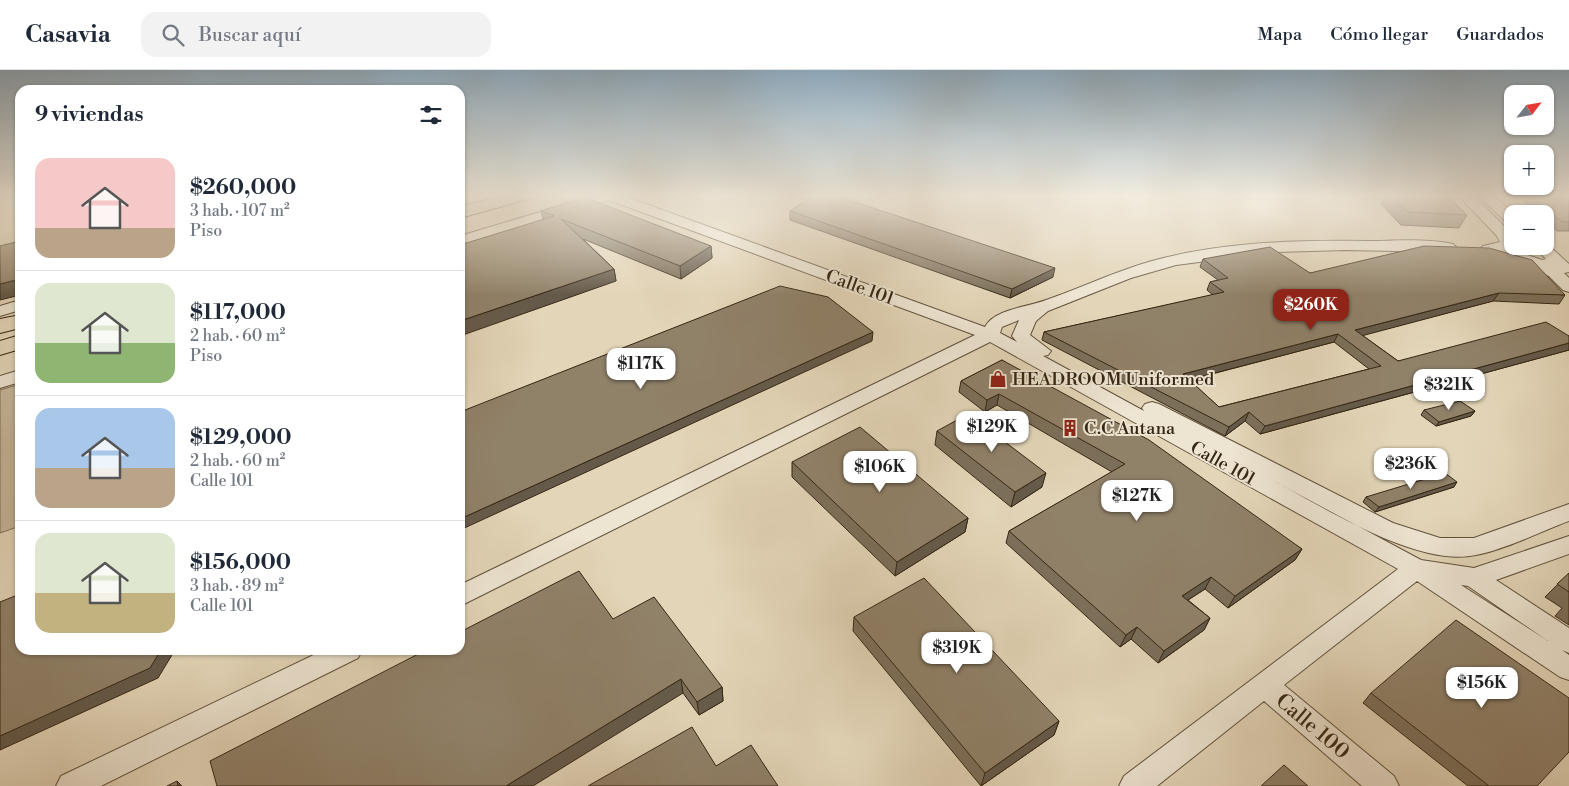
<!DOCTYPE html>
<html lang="es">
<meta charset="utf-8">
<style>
:root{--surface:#fff;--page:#f2f2f3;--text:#1f2937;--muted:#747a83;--line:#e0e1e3;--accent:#8f2418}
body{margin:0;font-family:"Libre Bodoni",serif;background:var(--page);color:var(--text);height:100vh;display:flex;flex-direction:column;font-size:19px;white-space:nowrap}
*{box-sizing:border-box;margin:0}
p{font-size:16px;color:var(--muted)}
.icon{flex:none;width:28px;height:28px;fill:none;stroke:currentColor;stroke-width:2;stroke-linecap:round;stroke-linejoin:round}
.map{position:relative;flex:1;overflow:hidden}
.drawer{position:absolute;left:15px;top:15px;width:450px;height:570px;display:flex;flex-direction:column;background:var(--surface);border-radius:15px;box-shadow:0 1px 4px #0004}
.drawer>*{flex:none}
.needle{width:32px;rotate:59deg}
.controls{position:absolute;left:1504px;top:15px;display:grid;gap:10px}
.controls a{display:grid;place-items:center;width:50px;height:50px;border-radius:10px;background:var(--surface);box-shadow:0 1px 4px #0004;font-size:25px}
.price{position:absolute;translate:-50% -42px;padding:0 11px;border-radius:10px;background:#fff;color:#222;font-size:16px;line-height:32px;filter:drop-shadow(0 1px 2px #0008)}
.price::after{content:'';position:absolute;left:50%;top:30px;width:15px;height:11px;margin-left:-8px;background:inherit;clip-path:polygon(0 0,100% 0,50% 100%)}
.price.selected{background:var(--accent);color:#fff}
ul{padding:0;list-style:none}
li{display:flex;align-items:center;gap:15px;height:125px;padding:0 20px}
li+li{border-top:1px solid var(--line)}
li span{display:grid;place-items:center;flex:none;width:140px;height:100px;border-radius:15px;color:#555}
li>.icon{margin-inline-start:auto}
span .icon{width:60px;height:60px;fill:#fffc;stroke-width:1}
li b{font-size:21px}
h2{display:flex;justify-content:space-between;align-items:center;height:60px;padding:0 20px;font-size:21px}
header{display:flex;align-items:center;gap:30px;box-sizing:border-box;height:70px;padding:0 25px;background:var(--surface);border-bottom:1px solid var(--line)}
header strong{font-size:24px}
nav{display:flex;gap:28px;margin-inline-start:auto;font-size:18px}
.search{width:350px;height:45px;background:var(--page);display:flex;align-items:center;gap:12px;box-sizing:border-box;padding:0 18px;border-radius:15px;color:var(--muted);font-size:19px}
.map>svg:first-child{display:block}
</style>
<header>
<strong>Casavia</strong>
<div class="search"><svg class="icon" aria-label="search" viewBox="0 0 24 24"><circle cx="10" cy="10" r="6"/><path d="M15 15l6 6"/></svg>Buscar aquí</div>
<nav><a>Mapa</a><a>Cómo llegar</a><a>Guardados</a></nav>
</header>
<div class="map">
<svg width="1569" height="716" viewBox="0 0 1569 716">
<rect width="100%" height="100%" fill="#e3d5b8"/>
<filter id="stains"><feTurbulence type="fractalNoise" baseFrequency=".004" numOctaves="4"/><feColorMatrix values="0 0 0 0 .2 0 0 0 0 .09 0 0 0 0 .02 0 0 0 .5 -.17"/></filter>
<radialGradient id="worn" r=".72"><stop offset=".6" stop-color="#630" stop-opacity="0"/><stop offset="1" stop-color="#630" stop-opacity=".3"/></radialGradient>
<path fill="#c6b79c" stroke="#7e6f58" d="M20,314V456L0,463V320Z"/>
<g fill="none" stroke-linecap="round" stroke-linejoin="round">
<g stroke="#61523d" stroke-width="2">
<path id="minor" d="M597,125H621L985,257C994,239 1028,237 1046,230C1081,218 1116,201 1152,191C1221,172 1295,170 1366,171C1393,171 1428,168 1453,174L1456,177L1453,180L1448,182L1345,180L1277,182L1176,195L1131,208L1048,241L1036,251L1030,265L1051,281L1048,285L1043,286L1144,341L1142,338L1145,334L1152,332L1159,334L1393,453L1440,468H1474L1569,434V451C1542,461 1504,480 1476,485C1418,498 1323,437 1272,410L1421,490L1474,498L1569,466V484L1496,510L1569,558V583L1562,580L1569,585V610L1560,607L1417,511L1284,615L1394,706L1399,716H1362L1264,631L1157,716H1119L1124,706L1398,499L990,272L460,536V515L975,265L609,130L460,176V166ZM1019,250L1012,266L1017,272L1000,263L1002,257ZM1461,515L1468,516L1548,571Z
M1458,125H1473L1509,161L1513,176L1510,179L1542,190L1546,189L1533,176H1545L1546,173L1569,194V202L1564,203L1569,208V222L1563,220L1549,206L1503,187L1502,183L1483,182L1480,179L1483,176L1500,172L1497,166Z
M1478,125H1493L1514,144L1512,154L1507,153Z
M20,230V240L0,246V236Z
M20,300V312L0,318V306Z
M324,580H362L358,588L101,716H56L61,706Z"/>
</g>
<g stroke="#362714" stroke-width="2">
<path id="major" d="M505,125H532L529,129L460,148V137Z
M20,245V258L0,263V249Z
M20,265V279L0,285V271Z"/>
</g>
<use href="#minor" fill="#ede4d1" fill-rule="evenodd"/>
<use href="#major" fill="#e3d5b8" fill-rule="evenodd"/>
</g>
<path fill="#7c6f5a" stroke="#362714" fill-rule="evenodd" d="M1386,125H1446L1467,145L1459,158L1401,155L1381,134Z
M1517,125H1569V161H1557L1545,150V144H1538Z
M541,141L711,176L712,188L681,209L583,169L614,199L616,211L543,149Z
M790,141L1053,207L1010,228L790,150Z
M1203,189L1310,203L1565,225L1559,234L1493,231L1362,265L1398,291L1569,266V280L1260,364L1245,351L1225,366L1042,270L1044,262L1213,225L1207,220L1210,212L1218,210L1200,197ZM1334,272L1369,299L1219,337L1189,310Z
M1002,290L1302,479L1295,490L1228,538L1205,519L1188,530L1210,548L1204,560L1158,593L1131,569L1120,577L1006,473L1009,461L1112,402L997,335L985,342L959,322L961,311Z
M1424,340L1475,341L1471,346L1436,356L1421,345Z
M937,361L1042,417L1011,437L935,375Z
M792,392L968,448L965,462L895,506L792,407Z
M1454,417L1375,442L1363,432L1366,427Z
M1569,503V555L1555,546L1562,538L1545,527Z
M854,547L1059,651L1054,665L981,716L853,561Z
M613,549L722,617L723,631L699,645L683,623Z
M1371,623L1537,716H1468L1363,633Z"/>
<path fill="#655a4a" stroke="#362714" d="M711,176L712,188L681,209L680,196Z
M1055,198L1053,207L1010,228L1012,219Z
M614,199L616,211L460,266V251Z
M20,209V225L0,230V214Z
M1499,223L1493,231L1350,269L1355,260Z
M873,262L872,271L460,460V449Z
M1338,264L1334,272L1180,312L1183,304Z
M1569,273V280L1260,364L1265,356Z
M999,324L997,335L985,342L987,330Z
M1475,341L1471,346L1436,356L1439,352Z
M1249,342L1245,351L1225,366L1229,357Z
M1046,403L1042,417L1011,437L1015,422Z
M1457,412L1454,417L1375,442L1379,437Z
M968,448L965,462L895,506L897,492Z
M1302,479L1295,490L1228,538L1235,526Z
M1211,507L1205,519L1177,537L1182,526Z
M1210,548L1204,560L1158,593L1164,581Z
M1137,557L1131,569L1120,577L1126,565Z
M161,580H175L158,608L0,680V666Z
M681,609L683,623L533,716H506Z
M722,617L723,631L699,645L697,632Z
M1059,651L1054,665L981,716L985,703Z
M177,711L182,716H178Z"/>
<path fill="#908169" stroke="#362714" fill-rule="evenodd" d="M814,125H834L1055,198L1012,219L790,141Z
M1391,125H1446L1467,145L1408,142Z
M1531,125H1569V152H1562Z
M584,127L711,176L680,196L561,149L614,199L460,251V175L554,146L541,141Z
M20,171V209L0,214V176Z
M1424,176L1489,178L1532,190L1565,225L1499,223L1355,260L1398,291L1546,252L1569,266V273L1265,356L1249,342L1229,357L1044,262L1224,222L1210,212L1228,208L1203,189L1270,177L1310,203ZM1338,264L1381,296L1219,337L1183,304Z
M780,216L828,227L873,262L460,449V342Z
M1002,290L1149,370L1302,479L1235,526L1211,507L1182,526L1210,548L1164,581L1137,557L1126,565L1009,461L1125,394L999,324L987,330L961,311Z
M1460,331L1475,341L1439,352L1424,340Z
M968,344L1046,403L1015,422L937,361Z
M860,357L968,448L897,492L792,392Z
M1445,403L1457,412L1379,437L1366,427Z
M579,501L613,549L654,527L722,617L697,632L681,609L506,716H217L210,691L426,580H460V562Z
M1569,503V522L1557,514Z
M924,508L1059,651L985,703L854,547Z
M20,524V580H161L150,598L0,666V532Z
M1456,550L1569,628V682L1537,716H1489L1371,623Z
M692,657L716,696L751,675L778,716H588Z
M1284,695L1308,716H1261Z
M177,711L178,716H167Z"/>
<linearGradient id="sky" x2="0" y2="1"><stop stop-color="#8eaabe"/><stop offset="0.56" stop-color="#f2ecdf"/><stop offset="1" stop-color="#f2ecdf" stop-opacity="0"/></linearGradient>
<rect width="1569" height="225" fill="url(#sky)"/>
<defs>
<g id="shop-bare" transform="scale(1.35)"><path d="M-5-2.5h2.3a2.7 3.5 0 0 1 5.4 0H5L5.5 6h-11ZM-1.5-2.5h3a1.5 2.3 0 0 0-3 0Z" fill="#8f2418" stroke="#ede4d1" stroke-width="2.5" paint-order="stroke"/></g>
<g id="building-bare" transform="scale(1.35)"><path d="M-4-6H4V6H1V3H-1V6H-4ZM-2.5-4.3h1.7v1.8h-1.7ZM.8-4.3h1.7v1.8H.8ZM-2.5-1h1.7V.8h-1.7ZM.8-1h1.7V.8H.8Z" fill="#8f2418" stroke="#ede4d1" stroke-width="2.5" paint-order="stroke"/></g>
</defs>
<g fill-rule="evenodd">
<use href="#shop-bare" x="998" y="309"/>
<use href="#building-bare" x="1070" y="358"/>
</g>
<g text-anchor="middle" stroke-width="4" stroke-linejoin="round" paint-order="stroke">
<g font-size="18" fill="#362714" stroke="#ede4d1">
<text transform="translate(860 217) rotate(20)" y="6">Calle 101</text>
<text transform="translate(1223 393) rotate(29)" y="6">Calle 101</text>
</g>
<g font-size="18" fill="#362714" stroke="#ede4d1" text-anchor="start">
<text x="1012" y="315">HEADROOM Uniformed</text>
<text x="1084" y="364">C.C Autana</text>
</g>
<g font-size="21" fill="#362714" stroke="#ede4d1">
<text transform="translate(1313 656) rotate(40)" y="7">Calle 100</text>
</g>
</g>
<rect width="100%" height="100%" filter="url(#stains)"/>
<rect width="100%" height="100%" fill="url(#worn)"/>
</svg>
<div class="controls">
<a><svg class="needle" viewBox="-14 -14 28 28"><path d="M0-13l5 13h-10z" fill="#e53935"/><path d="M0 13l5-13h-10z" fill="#747a83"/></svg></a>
<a>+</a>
<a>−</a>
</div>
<b class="price selected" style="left:1311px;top:261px">$260K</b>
<b class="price" style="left:641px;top:320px">$117K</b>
<b class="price" style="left:1449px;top:341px">$321K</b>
<b class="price" style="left:992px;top:383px">$129K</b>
<b class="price" style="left:1411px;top:420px">$236K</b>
<b class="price" style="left:880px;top:423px">$106K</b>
<b class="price" style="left:1137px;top:452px">$127K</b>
<b class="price" style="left:957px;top:604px">$319K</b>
<b class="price" style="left:1482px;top:639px">$156K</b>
<section class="drawer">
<h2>9 viviendas<svg class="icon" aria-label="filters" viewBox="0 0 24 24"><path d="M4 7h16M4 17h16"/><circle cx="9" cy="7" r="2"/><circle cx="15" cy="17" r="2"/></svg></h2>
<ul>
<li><span style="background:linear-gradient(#f6c9c9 70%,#b9a48a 0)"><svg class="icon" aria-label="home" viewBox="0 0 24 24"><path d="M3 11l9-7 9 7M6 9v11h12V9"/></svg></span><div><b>$260,000</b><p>3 hab. · 107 m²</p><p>Piso</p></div></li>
<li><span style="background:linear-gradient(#dfe7d0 60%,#8fb573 0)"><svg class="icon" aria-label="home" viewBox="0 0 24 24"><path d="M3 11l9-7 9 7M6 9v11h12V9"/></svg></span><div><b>$117,000</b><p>2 hab. · 60 m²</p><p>Piso</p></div></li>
<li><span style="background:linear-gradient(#a9c7e8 60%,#b9a48a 0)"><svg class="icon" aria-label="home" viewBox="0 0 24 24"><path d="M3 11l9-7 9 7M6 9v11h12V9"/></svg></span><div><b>$129,000</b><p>2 hab. · 60 m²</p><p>Calle 101</p></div></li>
<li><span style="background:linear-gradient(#dfe7d0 60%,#c2b280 0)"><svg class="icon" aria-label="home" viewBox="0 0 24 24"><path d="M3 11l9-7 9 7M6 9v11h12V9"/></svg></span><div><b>$156,000</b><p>3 hab. · 89 m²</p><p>Calle 101</p></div></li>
</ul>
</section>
</div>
